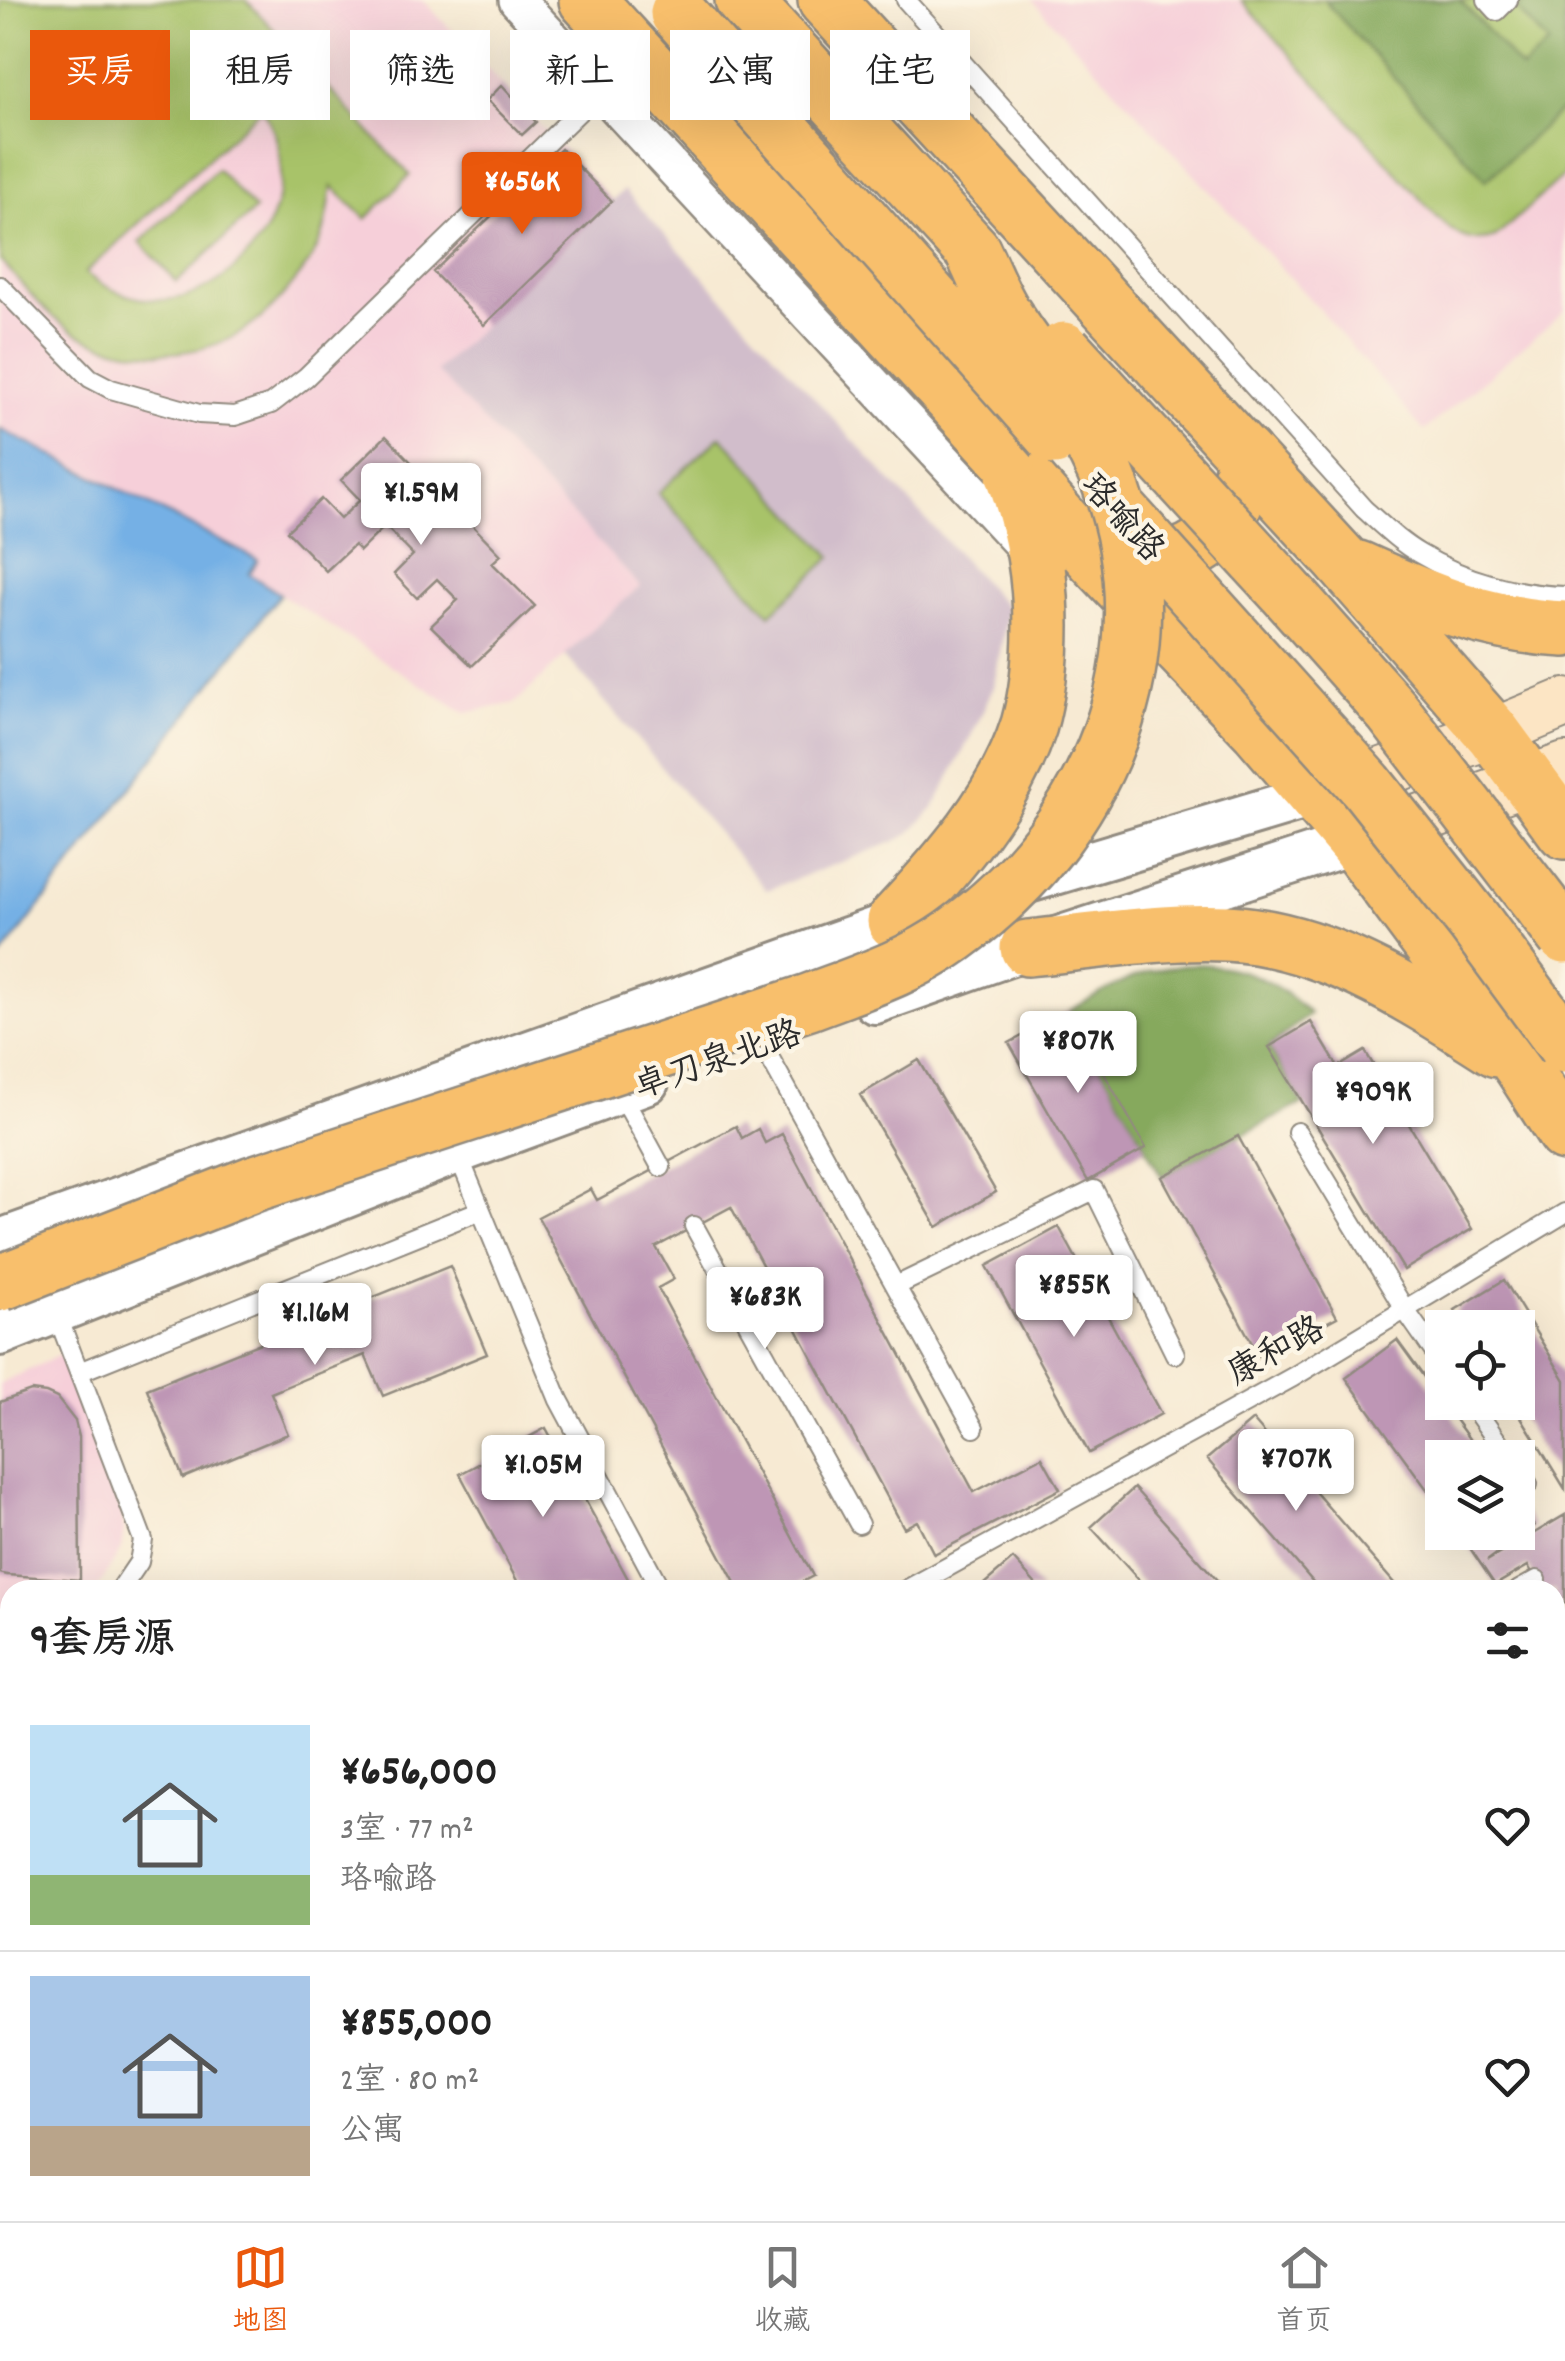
<!DOCTYPE html>
<html lang="zh">
<meta charset="utf-8">
<style>
:root{--surface:#fff;--page:#f2f2f2;--text:#222;--muted:#767676;--line:#e0e0e0;--accent:#ea580c}
body{margin:0;font-family:Dekko,"LXGW WenKai TC",sans-serif;background:var(--page);color:var(--text);height:100vh;display:flex;flex-direction:column;font-size:38px;white-space:nowrap}
*{box-sizing:border-box;margin:0}
p{font-size:32px;color:var(--muted)}
.icon{flex:none;width:55px;height:55px;fill:none;stroke:currentColor;stroke-width:2;stroke-linecap:round;stroke-linejoin:round}
.map{position:relative;flex:1;overflow:hidden}
.drawer{position:absolute;left:0px;top:1580px;width:1565px;height:642px;display:flex;flex-direction:column;background:var(--surface);border-radius:30px 30px 0 0;box-shadow:0 10px 40px #0002}
.drawer>*{flex:none}
.hud{position:absolute;left:30px;top:30px;width:1000px;height:90px;display:flex;gap:20px}
.tools{position:absolute;left:1425px;top:1310px;display:grid;gap:20px}
.tools a{display:grid;place-items:center;width:110px;height:110px;border-radius:0px;background:var(--surface);box-shadow:0 10px 40px #0002;font-size:50px}
.price{position:absolute;translate:-50% -85px;padding:0 22px;border-radius:10px;background:#fff;color:#222;font-size:32px;line-height:65px;filter:drop-shadow(0 2px 5px #0008)}
.price::after{content:'';position:absolute;left:50%;top:60px;width:30px;height:22px;margin-left:-15px;background:inherit;clip-path:polygon(0 0,100% 0,50% 100%)}
.price.on{background:var(--accent);color:#fff}
ul{padding:0;list-style:none}
li{display:flex;align-items:center;gap:30px;height:250px;padding:0 30px}
li+li{border-top:2px solid var(--line)}
li span{display:grid;place-items:center;flex:none;width:280px;height:200px;border-radius:0px;color:#555}
li>.icon{margin-inline-start:auto}
span .icon{width:120px;height:120px;fill:#fffc;stroke-width:1}
li b{font-size:42px}
h2{display:flex;justify-content:space-between;align-items:center;height:120px;padding:0 30px;font-size:42px}
.pill{padding:0 35px;border-radius:0px;background:var(--surface);box-shadow:0 10px 40px #0002;font-size:35px;line-height:90px}
.pill.on{background:var(--accent);color:#fff}
.dock{display:flex;justify-content:space-around;align-items:center;height:140px;border-top:2px solid var(--line);background:var(--surface);font-size:28px;color:var(--muted)}
.dock a{display:grid;justify-items:center;gap:5px}
.dock .on{color:var(--accent)}
.map>svg:first-child{display:block}
</style>
<div class="map">
<svg width="1565" height="2221" viewBox="0 0 1565 2221">
<rect width="100%" height="100%" fill="#fcf5e5"/>
<filter id="ink" filterUnits="userSpaceOnUse"><feTurbulence type="fractalNoise" baseFrequency=".01" numOctaves="2"/><feDisplacementMap in="SourceGraphic" scale="20" xChannelSelector="R" yChannelSelector="G"/><feConvolveMatrix kernelMatrix="1 2 1 2 8 2 1 2 1" color-interpolation-filters="sRGB"/></filter>
<filter id="wash" filterUnits="userSpaceOnUse"><feTurbulence type="fractalNoise" baseFrequency=".0048" numOctaves="4" result="noise"/><feDisplacementMap in="SourceGraphic" scale="40" xChannelSelector="R" yChannelSelector="G"/><feGaussianBlur stdDeviation="2.25" result="paint"/><feColorMatrix in="noise" values="0 0 0 0 0 0 0 0 0 0 0 0 0 0 0 0 0 1.4 0 .05"/><feComposite in="paint" operator="in"/></filter>
<g filter="url(#wash)">
<rect width="100%" height="100%" fill="#f7ead3"/>
<path fill="#f6cfd9" d="M0,0H423L612,201L437,371L640,586L515,703L465,713L249,574L258,560L0,429Z
M1032,0H1241L1436,216L1472,241H1485L1504,231L1565,174V311L1424,431L1319,309Z
M62,1354L122,1510L124,1531L121,1549L97,1590H10V1725L0,1741V1384Z
M0,1752L10,1759V2212L35,2213L29,2221H0Z"/>
<path fill="#d1bdcb" d="M624,190L1008,609L994,685L980,718L934,808L909,834L896,841L767,890L565,655L640,586L436,371Z"/>
<path fill="#a8c369" stroke="#6a774a" stroke-width="2.5" fill-rule="evenodd" d="M0,0H246L410,175L366,219L332,186C329,204 328,222 321,239C314,256 304,271 292,285C277,304 257,324 235,336C184,362 113,359 65,326C40,308 21,282 0,260ZM261,109C276,128 281,150 281,174C280,208 268,234 245,258C198,308 140,314 85,273Z
M1241,0H1565V174L1496,237C1470,246 1454,234 1436,216Z
M217,169L255,210L177,282L140,242Z
M721,436L832,557L770,614L658,493Z
M1555,1798L1565,1817V2018L1555,2023Z
M1179,2213H1307L1298,2218L1299,2221H1184Z"/>
<path fill="#86a95d" stroke="#586a44" stroke-width="2.5" d="M1324,0H1460L1521,69L1549,44L1516,9L1526,0H1565V107L1486,180Z
M1199,964C1248,968 1274,980 1310,1014L1269,1047L1303,1103L1162,1177L1069,1011C1114,985 1145,966 1199,964Z"/>
<path fill="#74b0e5" stroke="#506e88" stroke-width="2.5" d="M0,429L258,560L249,574L280,594L0,958Z"/>
<g id="blocks">
<path fill="#be96b5" d="M502,85L536,122L522,135L487,100Z
M561,149L612,201L484,325L433,272Z
M386,436L501,555L492,563L535,606L472,666L431,626L458,600L437,579L417,598L394,574L413,555L385,526L360,551L354,545L326,571L287,531L321,499L340,519L360,500L341,480Z
M1069,1011L1146,1148L1088,1181L1009,1043Z
M1311,1022L1338,1067L1365,1051L1472,1229L1404,1270L1269,1047Z
M919,1060L996,1192L937,1227L860,1095Z
M736,1126L742,1138L758,1129L765,1143L782,1134L974,1492L1042,1457L1060,1489L934,1554L917,1521L904,1528L731,1207L656,1247L674,1279L658,1288L813,1576L787,1590H739L538,1217L591,1189L597,1200Z
M1238,1136L1337,1317L1260,1358L1162,1177Z
M1059,1227L1161,1414L1089,1453L987,1266Z
M450,1266L487,1354L383,1396L365,1355L317,1374L271,1393L288,1434L183,1478L147,1389Z
M1504,1280L1565,1380V1489L1512,1402H1518V1328H1466L1455,1310Z
M1397,1340L1483,1458H1442V1510L1346,1378Z
M31,1391L46,1393L57,1398L75,1421L79,1437L80,1580L7,1575L0,1573V1402Z
M1253,1420L1400,1590H1320L1207,1459Z
M546,1428L634,1590H522L460,1474Z
M1134,1488L1226,1590H1148L1091,1527Z
M1518,1504L1534,1526L1487,1561L1565,1515V1602L1555,1608V1590H1543L1528,1566L1495,1585L1459,1532H1518Z
M1013,1559L1041,1590H977Z
M1565,1658V1817L1555,1798V1664Z
M10,2010V2196L0,2209V2011Z
M1565,2018V2107L1555,2087V2023Z
M340,2212H461L466,2217L463,2221H350Z
M615,2212H792L802,2221H625Z
M939,2212H977L982,2221H943Z
M1018,2212H1138L1142,2221H1058L1055,2215L1044,2221H1022Z
M1307,2212H1461L1445,2221H1299L1297,2218Z"/>
</g>
</g>
<g filter="url(#ink)">
<use href="#blocks" fill-opacity="0" stroke="#918a7f" stroke-width="2.5"/>
<g fill="none" stroke-linecap="round" stroke-linejoin="round">
<g stroke="#918a7f" stroke-width="22">
<path id="service" d="M906,0L1364,509C1382,525 1399,542 1420,554C1462,579 1516,595 1565,596
M1487,0L1497,11L1508,0
M0,286L90,378L111,389L199,414L235,416L271,404L306,377L601,90
M761,1042L974,1428
M620,1092L661,1167
M1297,1132L1405,1310L1442,1363
M457,1152L559,1400L661,1590
M694,1226L859,1524
M896,1286L1094,1190L1175,1354
M56,1312L143,1540L139,1562L120,1590
M79,1372L481,1210
M1470,1402L1509,1458
M1518,1469L1528,1484
M906,1590L1293,1377L1565,1213
M1519,1590L1537,1580
M1555,1638L1565,1633
M0,1920L10,1906
M1555,2190L1565,2210
M541,2212L551,2221
M994,2212L998,2221
M49,2221L56,2212
M904,2221L909,2212"/>
</g>
<g stroke="#918a7f" stroke-width="40">
<path id="minor" d="M517,0L1030,553"/>
</g>
<g stroke="#918a7f" stroke-width="48">
<path id="tertiary" d="M1005,888L1316,795
M875,1002L1028,948L1355,842
M0,1241L923,912
M0,1334L457,1152L647,1082"/>
</g>
<g stroke="#918a7f" stroke-width="52">
<path id="secondary" d="M1329,791L1493,733L1565,703
M1366,838L1565,767"/>
</g>
<g stroke="#918a7f" stroke-width="60">
<path id="primary" d="M1008,459L1095,559L1259,730L1355,842L1521,1065L1565,1133
M1123,562C1164,565 1205,556 1228,517C1239,499 1242,476 1245,455
M1343,562L1493,733L1565,831
M1358,569C1426,600 1489,626 1565,629
M895,921C948,864 1005,801 1029,725C1038,693 1041,659 1041,626C1041,573 1032,525 1014,475
M1028,948C1093,942 1160,930 1226,933C1326,938 1415,997 1497,1049"/>
</g>
<g stroke="#918a7f" stroke-width="60">
<path id="trunk" d="M587,0L1008,459
M743,0L972,250
M826,0L1343,562"/>
</g>
<use href="#service" stroke="#fff" stroke-width="18"/>
<use href="#minor" stroke="#fff" stroke-width="35"/>
<use href="#tertiary" stroke="#fff" stroke-width="42"/>
<use href="#secondary" stroke="#fce5c4" stroke-width="48"/>
<use href="#primary" stroke="#f8bf6c" stroke-width="55"/>
<use href="#trunk" stroke="#f8bf6c" stroke-width="55"/>
<g stroke="#918a7f" stroke-width="60" stroke-linecap="butt">
<path id="trunk-bridge" d="M678,13L1054,437
M1064,350L1287,593L1392,711L1565,936
M1118,509L1366,785L1473,920L1565,1045
M0,1283L253,1184L809,1002C859,983 910,967 953,936C1099,831 1173,657 1110,484C1087,421 1042,373 1006,318C992,297 983,272 972,250"/>
</g>
<use href="#trunk-bridge" stroke="#f8bf6c" stroke-width="55"/>
</g>
</g>
<g text-anchor="middle" stroke-width="9" stroke-linejoin="round" paint-order="stroke">
<g font-size="35" fill="#2b2b2b" stroke="#fcf5e5">
<text transform="translate(1124 516) rotate(48)" y="12">珞喻路</text>
<text transform="translate(717 1058) rotate(-19)" y="12">卓刀泉北路</text>
<text transform="translate(1275 1349) rotate(-29)" y="12">康和路</text>
</g>
</g>
</svg>
<div class="tools">
<a><svg class="icon" aria-label="locate" viewBox="0 0 24 24"><circle cx="12" cy="12" r="6"/><path d="M12 2v4M12 18v4M2 12h4M18 12h4"/></svg></a>
<a><svg class="icon" aria-label="layers" viewBox="0 0 24 24"><path d="M12 4l9 5-9 5-9-5zM3 14l9 5 9-5"/></svg></a>
</div>
<b class="price on" style="left:522px;top:237px">¥656K</b>
<b class="price" style="left:421px;top:548px">¥1.59M</b>
<b class="price" style="left:1078px;top:1096px">¥807K</b>
<b class="price" style="left:1373px;top:1147px">¥909K</b>
<b class="price" style="left:1074px;top:1340px">¥855K</b>
<b class="price" style="left:765px;top:1352px">¥683K</b>
<b class="price" style="left:315px;top:1368px">¥1.16M</b>
<b class="price" style="left:1296px;top:1514px">¥707K</b>
<b class="price" style="left:543px;top:1520px">¥1.05M</b>
<div class="hud">
<a class="pill on">买房</a>
<a class="pill">租房</a>
<a class="pill">筛选</a>
<a class="pill">新上</a>
<a class="pill">公寓</a>
<a class="pill">住宅</a>
</div>
<section class="drawer">
<h2>9套房源<svg class="icon" aria-label="filters" viewBox="0 0 24 24"><path d="M4 7h16M4 17h16"/><circle cx="9" cy="7" r="2"/><circle cx="15" cy="17" r="2"/></svg></h2>
<ul>
<li><span style="background:linear-gradient(#bfe0f5 75%,#8fb573 0)"><svg class="icon" aria-label="home" viewBox="0 0 24 24"><path d="M3 11l9-7 9 7M6 9v11h12V9"/></svg></span><div><b>¥656,000</b><p>3室 · 77 m²</p><p>珞喻路</p></div><svg class="icon" aria-label="heart" viewBox="0 0 24 24"><path d="M12 20l-8-8c-3-5 5-10 8-4 3-6 11-1 8 4z"/></svg></li>
<li><span style="background:linear-gradient(#a9c7e8 75%,#b9a48a 0)"><svg class="icon" aria-label="home" viewBox="0 0 24 24"><path d="M3 11l9-7 9 7M6 9v11h12V9"/></svg></span><div><b>¥855,000</b><p>2室 · 80 m²</p><p>公寓</p></div><svg class="icon" aria-label="heart" viewBox="0 0 24 24"><path d="M12 20l-8-8c-3-5 5-10 8-4 3-6 11-1 8 4z"/></svg></li>
</ul>
</section>
</div>
<nav class="dock">
<a class="on"><svg class="icon" aria-label="map" viewBox="0 0 24 24"><path d="M3 6l6-2 6 2 6-2v14l-6 2-6-2-6 2zM9 4v14M15 6v14"/></svg>地图</a>
<a><svg class="icon" aria-label="saved" viewBox="0 0 24 24"><path d="M7 4h10v16l-5-4-5 4z"/></svg>收藏</a>
<a><svg class="icon" aria-label="home" viewBox="0 0 24 24"><path d="M3 11l9-7 9 7M6 9v11h12V9"/></svg>首页</a>
</nav>
